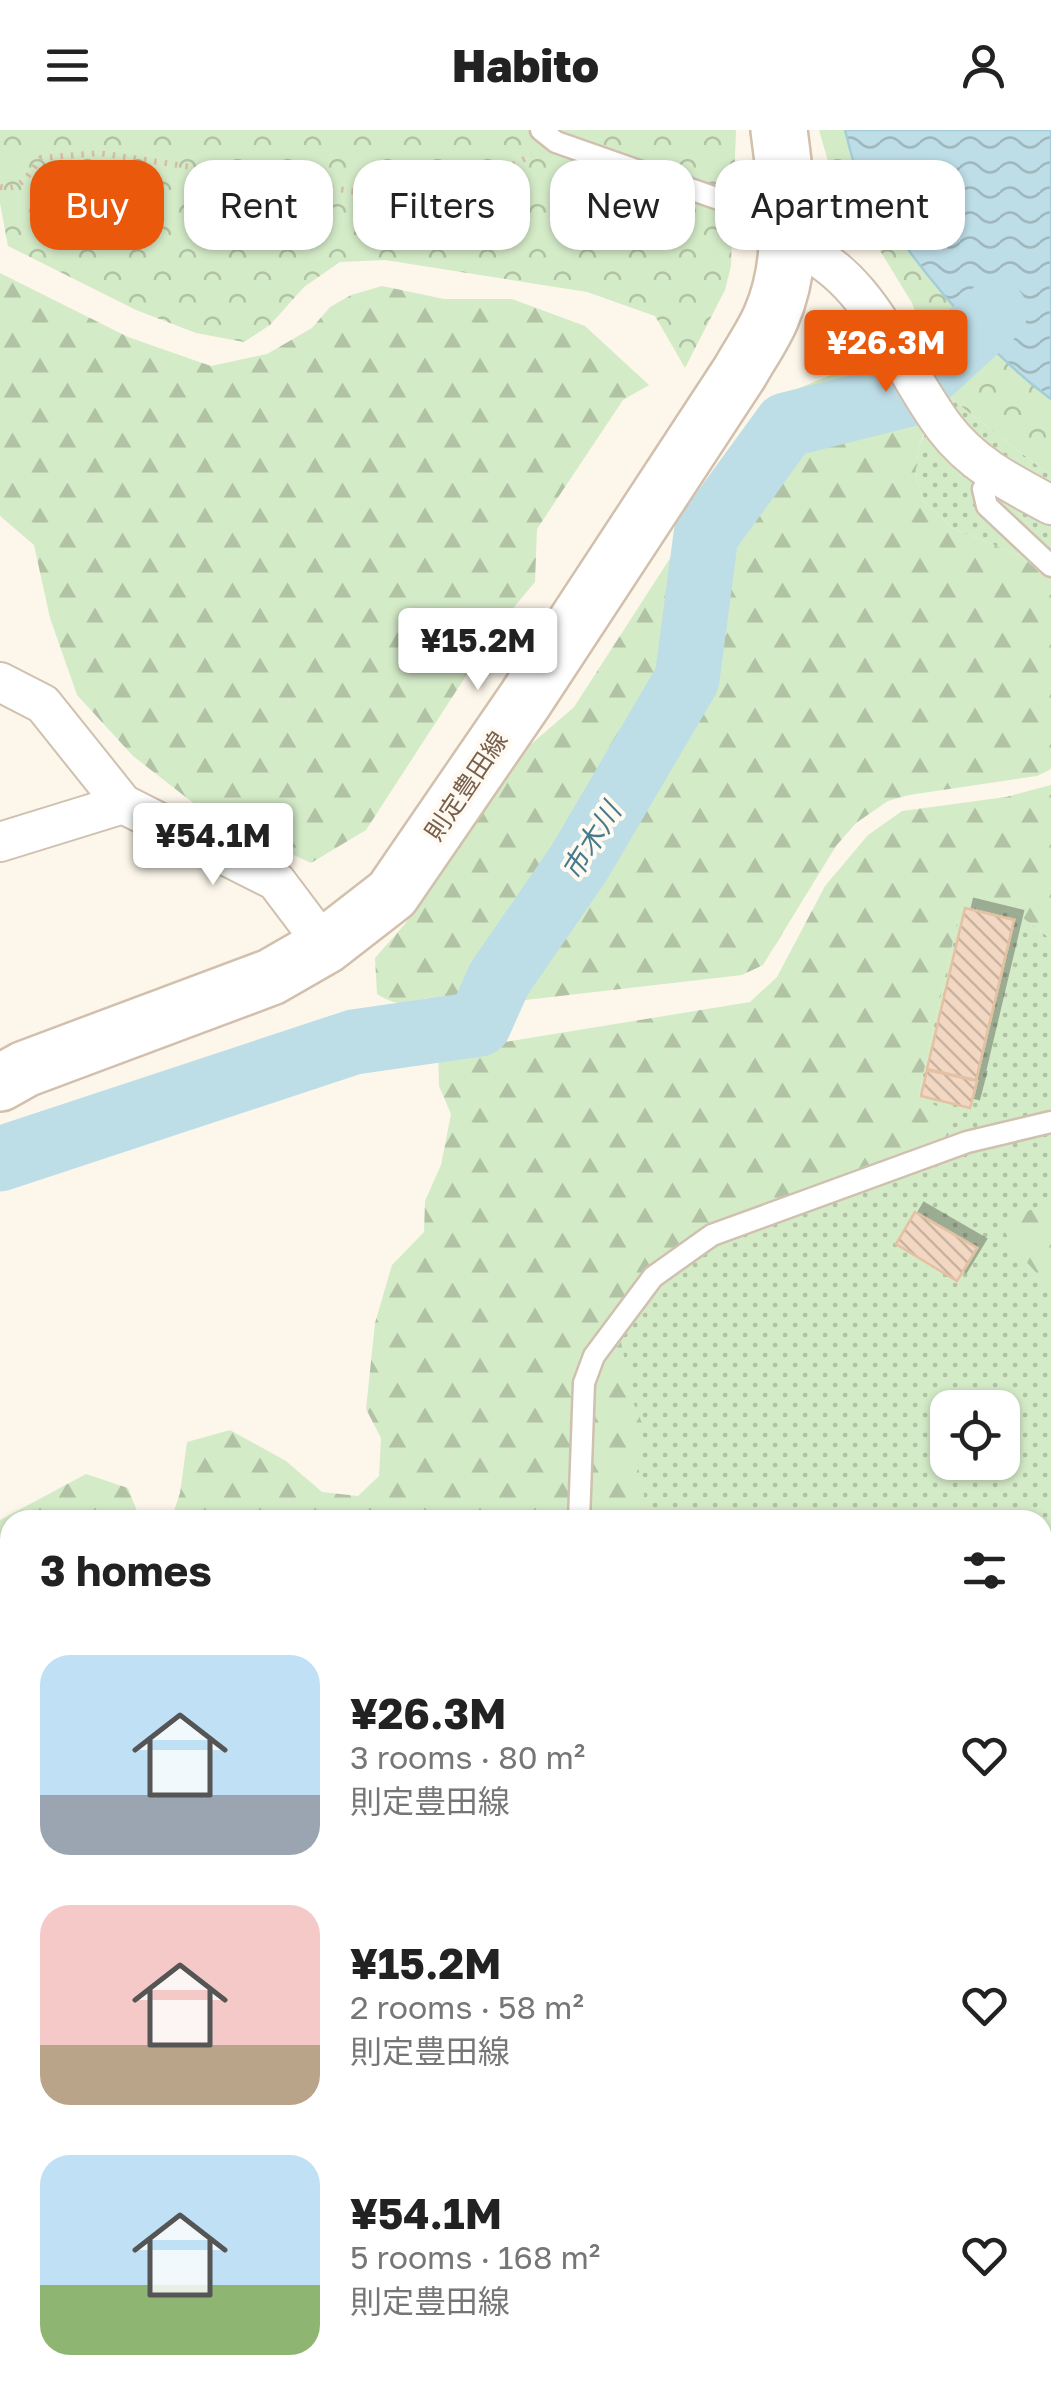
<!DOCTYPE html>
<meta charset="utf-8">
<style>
:root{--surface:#fff;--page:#f2f2f2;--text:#222;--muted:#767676;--accent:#ea580c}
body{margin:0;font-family:"Golos Text","Noto Sans JP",sans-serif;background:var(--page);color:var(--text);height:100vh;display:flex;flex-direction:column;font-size:38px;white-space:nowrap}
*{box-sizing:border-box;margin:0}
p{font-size:32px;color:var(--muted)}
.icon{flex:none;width:55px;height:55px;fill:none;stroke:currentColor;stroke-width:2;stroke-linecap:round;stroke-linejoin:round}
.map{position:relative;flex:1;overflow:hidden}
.panel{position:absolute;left:0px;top:1380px;width:1052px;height:890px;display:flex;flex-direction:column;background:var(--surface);border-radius:30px 30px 0 0;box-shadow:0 2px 8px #0004}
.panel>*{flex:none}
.top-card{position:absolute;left:30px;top:30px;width:992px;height:90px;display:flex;gap:20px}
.buttons{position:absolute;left:930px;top:1260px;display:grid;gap:20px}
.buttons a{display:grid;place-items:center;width:90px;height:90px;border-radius:20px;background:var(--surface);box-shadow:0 2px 8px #0004;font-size:50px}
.price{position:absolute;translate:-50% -85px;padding:0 22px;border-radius:10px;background:#fff;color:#222;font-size:32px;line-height:65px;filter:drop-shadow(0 2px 5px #0008)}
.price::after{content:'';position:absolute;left:50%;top:60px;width:30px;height:22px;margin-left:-15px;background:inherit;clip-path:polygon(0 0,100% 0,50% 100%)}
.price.active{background:var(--accent);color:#fff}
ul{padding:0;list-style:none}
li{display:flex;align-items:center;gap:30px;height:250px;padding:0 40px}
li span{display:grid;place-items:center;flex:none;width:280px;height:200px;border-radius:30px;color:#555}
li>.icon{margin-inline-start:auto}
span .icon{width:120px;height:120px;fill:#fffc;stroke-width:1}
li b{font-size:42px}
h2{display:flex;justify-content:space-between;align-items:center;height:120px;padding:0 40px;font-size:42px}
.chip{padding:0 35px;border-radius:30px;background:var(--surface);box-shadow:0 2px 8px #0004;font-size:35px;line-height:90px}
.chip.active{background:var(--accent);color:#fff}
header{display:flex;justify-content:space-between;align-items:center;height:130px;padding:0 40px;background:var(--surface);font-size:45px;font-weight:800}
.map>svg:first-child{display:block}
</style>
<header><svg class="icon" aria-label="menu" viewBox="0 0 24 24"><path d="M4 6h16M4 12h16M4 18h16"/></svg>Habito<svg class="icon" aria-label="person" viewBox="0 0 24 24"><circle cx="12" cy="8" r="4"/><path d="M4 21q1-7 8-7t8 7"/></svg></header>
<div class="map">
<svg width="1051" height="2270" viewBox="0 0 1051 2270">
<defs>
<pattern id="grass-dots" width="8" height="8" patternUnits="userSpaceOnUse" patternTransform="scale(2.5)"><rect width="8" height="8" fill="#d4ebc8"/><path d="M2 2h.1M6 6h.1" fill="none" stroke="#b1c2a5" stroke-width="1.8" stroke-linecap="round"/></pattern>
<pattern id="forest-firs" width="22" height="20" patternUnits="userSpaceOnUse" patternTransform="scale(2.5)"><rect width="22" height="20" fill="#d4ebc8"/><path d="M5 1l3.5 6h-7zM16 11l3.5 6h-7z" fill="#b1c2a5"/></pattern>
<pattern id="park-crowns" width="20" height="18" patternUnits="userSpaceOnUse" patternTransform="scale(2.5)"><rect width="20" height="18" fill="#d4ebc8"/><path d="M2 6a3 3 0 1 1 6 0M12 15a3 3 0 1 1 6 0" fill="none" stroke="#b1c2a5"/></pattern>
<pattern id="water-waves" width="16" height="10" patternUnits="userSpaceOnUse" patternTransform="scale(2.5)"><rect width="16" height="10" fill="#bedee7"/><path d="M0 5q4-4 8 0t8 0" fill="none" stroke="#9fb7bd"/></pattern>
<pattern id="building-back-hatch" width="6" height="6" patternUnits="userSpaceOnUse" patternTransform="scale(2.5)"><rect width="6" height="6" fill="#f2d8c2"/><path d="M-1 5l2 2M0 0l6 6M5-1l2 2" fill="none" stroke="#c9b2a0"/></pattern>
<filter id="shadow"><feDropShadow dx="9" dy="-9" stdDeviation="0" flood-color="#0004"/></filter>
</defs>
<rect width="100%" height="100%" fill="#fdf7eb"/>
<path fill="url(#grass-dots)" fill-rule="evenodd" d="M944,263L1051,346V452L1021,426L952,398L924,371L915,346L919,316Z
M960,779L1015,782L1051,809V2270H0V1868L10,1862V2260H1042V1390H571L586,1222L647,1137L704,1095L952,1004L918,967ZM948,1278H1002V1332H948Z"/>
<path fill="url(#forest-firs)" d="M0,143L128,207L211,236L267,224L312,198L330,177L351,165L382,156L444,169H512L585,196L649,255L623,270L537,399L535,452L499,495L366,700L311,733L210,686L133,626L77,565L50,488L34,415L0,386Z
M883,224L893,247L787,274L732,346L723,345L724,336L767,271Z
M911,287L928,293L919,316L915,346L924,371L952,398L1021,426L1051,452V639L1037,646L909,665L888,671L856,693L836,716L763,835L742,845L507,872L583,747L582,740L693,553L715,415L779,325Z
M687,402L694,406L679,541L682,550L652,606L568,732L558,733L472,858L453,877L429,884L426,868C407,877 395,875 377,864L375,828L405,794L529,616L574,577Z
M1051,655V809L1015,782L960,780L918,967L951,983L952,1004L705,1095L647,1137L586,1222L571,1390H171L180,1363L187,1312L230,1300L286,1331L322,1362L358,1366L379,1346L381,1308L366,1279L375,1193L392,1135L424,1102L425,1071L441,1035L451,984L439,956L438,923L750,872L777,847L825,756L868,705L902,681L1006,667Z
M1051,1073V1158L1015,1120L999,1091Z
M621,1212L634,1274L644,1298L637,1333L644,1365V1384L640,1390H586L588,1281L598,1242Z
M86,1344L128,1358L140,1389L148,1390H10V1862L0,1868V1390Z
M10,2242V2260H192V2270H0V2256L8,2250Z"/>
<path fill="url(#park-crowns)" d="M0,0H736L731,136L725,160L685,238L655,186L587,162L385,130L340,132L304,157L270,195L244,212L196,203L136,180L8,116L0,73Z
M819,0H1051V346L944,263L912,173L868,101L836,59Z"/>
<path fill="url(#water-waves)" stroke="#a5cdd9" stroke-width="2.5" d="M845,0H1051V269C981,218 902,120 859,45C852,32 849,14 845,0Z"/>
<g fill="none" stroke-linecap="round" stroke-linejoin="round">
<path stroke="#bedee7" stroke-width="65" d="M0,1029L354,912L479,894L499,849L579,733L687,549L706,405L786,295L905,265L995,182"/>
</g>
<path fill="url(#building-back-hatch)" stroke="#e5c0a3" stroke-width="2.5" filter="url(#shadow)" d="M965,778L1014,790L976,950L927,939Z
M927,940L977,951L970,978L921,966Z
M915,1082L977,1118L957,1151L896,1114Z"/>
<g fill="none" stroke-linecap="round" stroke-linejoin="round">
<g stroke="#cfc0af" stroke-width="25">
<path id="service" d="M541,0L556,12L733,74L787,87
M994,344L983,359L987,376L1051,436
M579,1390L584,1253L594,1226L653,1147L712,1105L967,1012L1051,992
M0,1877L10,1870"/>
</g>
<g stroke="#cfc0af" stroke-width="42">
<path id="minor" d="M787,112C872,143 895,232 945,298C973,335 1012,354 1051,375
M0,552L43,574L123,674L276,751L325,816
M0,712L123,674"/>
</g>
<g stroke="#d2c0ad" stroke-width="60">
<path id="secondary" d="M0,953L25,939L271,847L325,816L392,764L525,570L740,242C750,224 763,206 771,187C797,128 787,61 779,0"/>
</g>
<path stroke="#d8bca5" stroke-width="6" stroke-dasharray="2.5 8" stroke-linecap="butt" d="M0,57C21,62 29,43 41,28L99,23L384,66L435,63L472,56L532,25"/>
<use href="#service" stroke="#fff" stroke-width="20"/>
<use href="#minor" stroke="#fff" stroke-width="38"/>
<use href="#secondary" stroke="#fff" stroke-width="55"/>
</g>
<g text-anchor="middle" stroke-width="8" stroke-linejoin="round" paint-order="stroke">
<g font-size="25" fill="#785f4d" stroke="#fffaf1">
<text transform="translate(466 656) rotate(-56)" y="9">則定豊田線</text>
</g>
<g font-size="28" font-style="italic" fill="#477b8b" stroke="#fffaf1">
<text transform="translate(591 711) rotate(-58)" y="10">市木川</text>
</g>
</g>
</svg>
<div class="buttons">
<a><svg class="icon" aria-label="locate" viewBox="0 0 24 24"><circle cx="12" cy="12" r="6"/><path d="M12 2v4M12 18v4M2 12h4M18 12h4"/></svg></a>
</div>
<b class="price active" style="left:886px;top:265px">¥26.3M</b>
<b class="price" style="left:478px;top:563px">¥15.2M</b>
<b class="price" style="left:213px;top:758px">¥54.1M</b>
<div class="top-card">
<a class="chip active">Buy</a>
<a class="chip">Rent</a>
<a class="chip">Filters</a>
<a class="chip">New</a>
<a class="chip">Apartment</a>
</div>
<section class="panel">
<h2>3 homes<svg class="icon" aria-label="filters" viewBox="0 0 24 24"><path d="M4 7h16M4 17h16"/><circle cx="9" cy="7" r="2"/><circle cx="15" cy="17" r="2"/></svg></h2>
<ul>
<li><span style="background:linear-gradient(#bfe0f5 70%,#9aa5b1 0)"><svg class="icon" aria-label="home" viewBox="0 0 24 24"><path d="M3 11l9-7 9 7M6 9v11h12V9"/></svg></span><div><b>¥26.3M</b><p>3 rooms · 80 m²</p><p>則定豊田線</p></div><svg class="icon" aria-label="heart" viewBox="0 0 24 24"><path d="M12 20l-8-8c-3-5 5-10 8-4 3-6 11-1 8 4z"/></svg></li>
<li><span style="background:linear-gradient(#f6c9c9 70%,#b9a48a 0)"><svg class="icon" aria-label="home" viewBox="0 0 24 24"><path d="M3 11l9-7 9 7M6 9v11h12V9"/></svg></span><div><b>¥15.2M</b><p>2 rooms · 58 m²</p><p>則定豊田線</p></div><svg class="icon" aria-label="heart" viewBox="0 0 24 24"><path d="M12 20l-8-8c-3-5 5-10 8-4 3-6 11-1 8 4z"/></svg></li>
<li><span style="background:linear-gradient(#bfe0f5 65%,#8fb573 0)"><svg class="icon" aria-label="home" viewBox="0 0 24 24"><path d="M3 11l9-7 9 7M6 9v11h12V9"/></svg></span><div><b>¥54.1M</b><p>5 rooms · 168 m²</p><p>則定豊田線</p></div><svg class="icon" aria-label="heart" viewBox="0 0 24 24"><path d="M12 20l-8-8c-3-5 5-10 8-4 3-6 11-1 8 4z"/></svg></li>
</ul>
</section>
</div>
